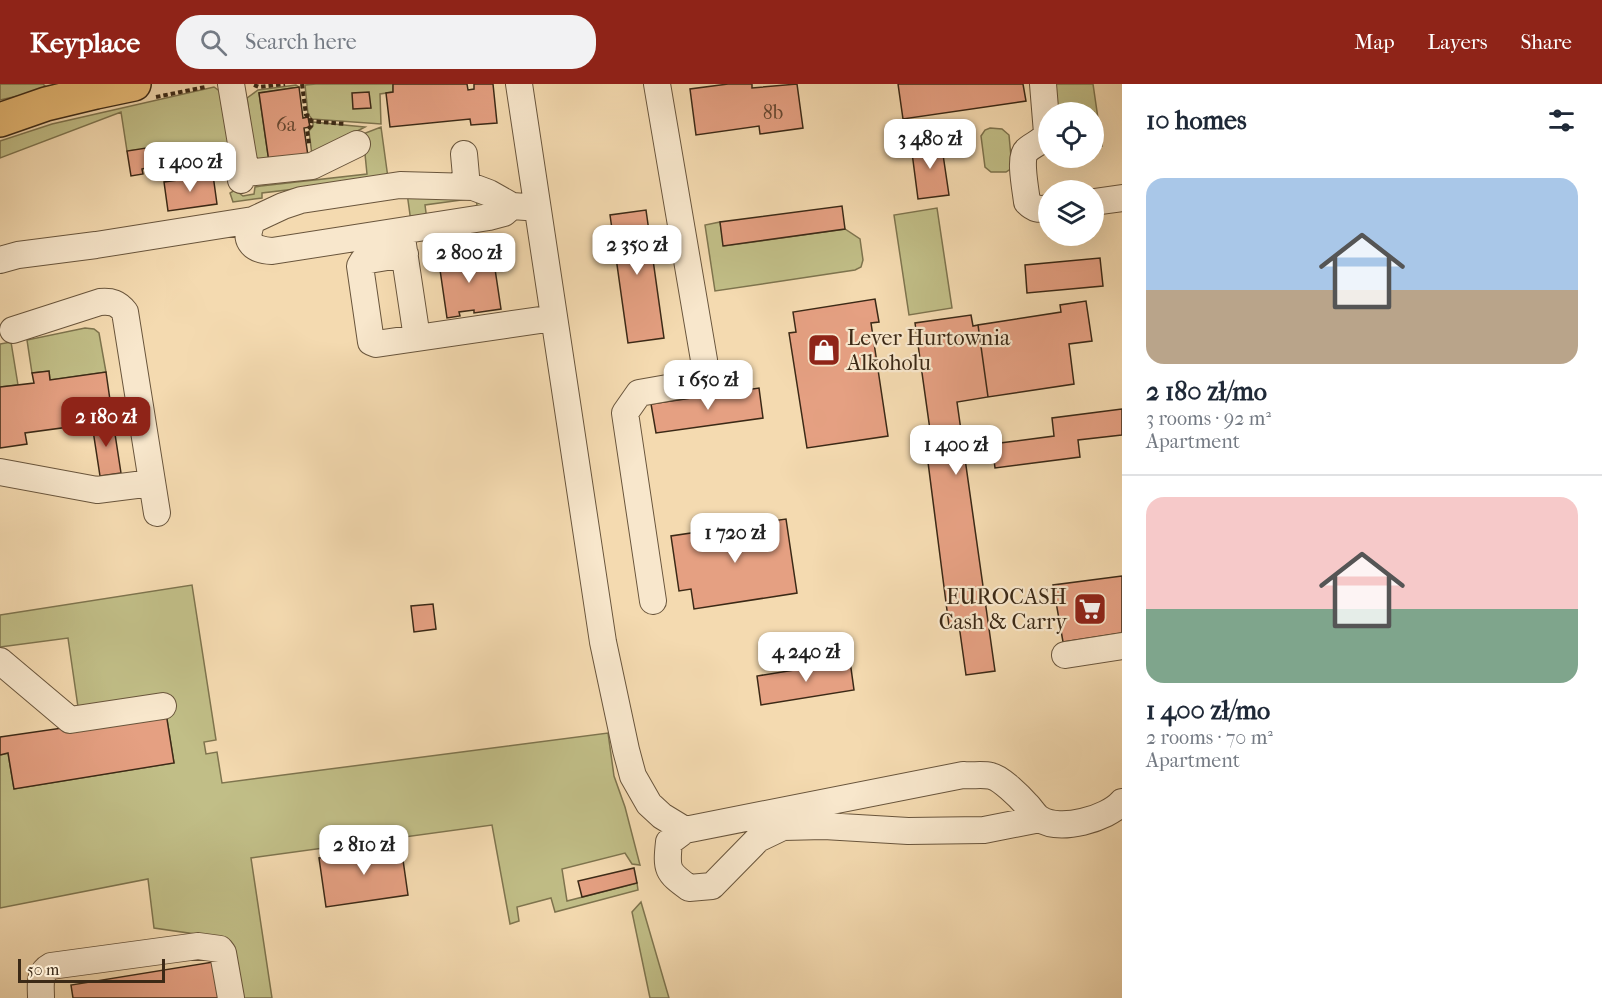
<!DOCTYPE html>
<meta charset="utf-8">
<style>
:root{--surface:#fff;--page:#f2f2f3;--text:#1f2937;--muted:#747a83;--line:#e0e1e3;--accent:#8f2418}
body{margin:0;font-family:"IM FELL French Canon",serif;background:var(--page);color:var(--text);height:100vh;display:flex;flex-direction:column;font-size:22px;white-space:nowrap}
*{box-sizing:border-box;margin:0}
p{font-size:20px;color:var(--muted)}
.icon{flex:none;width:33px;height:33px;fill:none;stroke:currentColor;stroke-width:2;stroke-linecap:round;stroke-linejoin:round}
.map{position:relative;flex:1;overflow:hidden}
.drawer{display:flex;flex-direction:column;background:var(--surface);width:480px}
.drawer>*{flex:none}
.tools{position:absolute;left:1038px;top:18px;display:grid;gap:12px}
.tools a{display:grid;place-items:center;width:66px;height:66px;border-radius:50%;background:var(--surface);box-shadow:0 6px 24px #0002;font-size:30px}
.scale{position:absolute;left:18px;bottom:15px;width:147px;box-sizing:border-box;padding-left:6px;border:3px solid #3b2916;border-top:0;font-size:16px;line-height:21px;white-space:nowrap;color:#3b2916;-webkit-text-stroke:4px #f8e7cc;paint-order:stroke}
.price{position:absolute;translate:-50% -51px;padding:0 14px;border-radius:12px;background:#fff;color:#222;font-size:20px;line-height:39px;filter:drop-shadow(0 2px 3px #0008)}
.price::after{content:'';position:absolute;left:50%;top:36px;width:18px;height:14px;margin-left:-9px;background:inherit;clip-path:polygon(0 0,100% 0,50% 100%)}
.price.on{background:var(--accent);color:#fff}
ul{padding:0;list-style:none}
li{display:grid;align-content:center;gap:12px;height:318px;padding:0 24px}
li+li{border-top:2px solid var(--line)}
li span{display:grid;place-items:center;height:186px;border-radius:18px;color:#555}
li>.icon{margin-inline-start:auto}
span .icon{width:108px;height:108px;fill:#fffc;stroke-width:1}
li b{font-size:26px}
h2{display:flex;justify-content:space-between;align-items:center;height:72px;padding:0 24px;font-size:26px}
header{display:flex;align-items:center;gap:36px;box-sizing:border-box;height:84px;padding:0 30px;background:var(--accent);color:#fff}
header strong{font-size:28px}
nav{display:flex;gap:33px;margin-inline-start:auto;font-size:21px}
.search{width:420px;height:54px;background:var(--page);display:flex;align-items:center;gap:15px;box-sizing:border-box;padding:0 21px;border-radius:24px;color:var(--muted);font-size:22px}
main{display:flex;flex:1;min-height:0}
.map>svg:first-child{display:block}
</style>
<header>
<strong>Keyplace</strong>
<div class="search"><svg class="icon" aria-label="search" viewBox="0 0 24 24"><circle cx="10" cy="10" r="6"/><path d="M15 15l6 6"/></svg>Search here</div>
<nav><a>Map</a><a>Layers</a><a>Share</a></nav>
</header>
<main>
<div class="map">
<svg width="1122" height="914" viewBox="0 0 1122 914">
<rect width="100%" height="100%" fill="#f4dab0"/>
<filter id="stains"><feTurbulence type="fractalNoise" baseFrequency=".00333" numOctaves="4"/><feColorMatrix values="0 0 0 0 .2 0 0 0 0 .09 0 0 0 0 .02 0 0 0 .5 -.17"/></filter>
<radialGradient id="worn" r=".72"><stop offset=".6" stop-color="#630" stop-opacity="0"/><stop offset="1" stop-color="#630" stop-opacity=".3"/></radialGradient>
<path fill="#c1be87" stroke="#7e744e" stroke-width="1.5" d="M0,0H43L48,5L0,16Z
M316,0H393V8L380,10L381,40L312,35L308,30L305,1Z
M1054,0H1093L1102,62L1094,63V28H1058Z
M296,1L299,3L259,9L269,78L256,80L247,14L258,6Z
M214,3L221,8L231,77L154,90L150,83L146,65L127,67L121,28L0,74V57L52,40Z
M313,38L365,43L312,71L309,47L313,42Z
M381,43L388,94L262,109V114L233,118L230,109L235,106L243,112L254,110L255,103L261,102L367,90L363,50Z
M990,44L1002,45L1009,51L1012,84L1006,88H991L985,83L981,52L985,46Z
M407,109L483,113L488,115L489,124L486,128L478,129L476,114L425,121L427,136L411,138Z
M937,124L952,224L909,231L894,131Z
M720,138L724,162L845,145L860,155L863,176L861,183L855,186L715,207L705,141Z
M85,244L94,245L99,249L106,288L50,296L49,287L32,289L27,256Z
M11,258L18,301L0,303V260Z
M192,501L216,656L204,658L206,670L217,668L222,699L608,649L614,692L625,723L640,781L632,780L625,769L562,785L567,817L637,799L638,806L555,828L551,814L517,823L519,837L510,840L492,741L251,774L272,914H238L216,853L154,844L148,795L0,824V671L8,669L14,705L174,679L164,617L79,630L68,554L0,563V531Z
M641,818L669,914H650L632,828Z"/>
<path fill="#e5a082" stroke="#3b2916" stroke-width="1.5" d="M393,0H467L468,6L474,5V0H493L497,39L471,41L470,35L390,43L386,9L393,8Z
M728,0H752V4L797,0L803,44L760,50L759,42L696,51L690,5Z
M898,0H1023L1026,17L903,35Z
M299,3L303,34L308,33L310,43L304,44L308,72L269,78L259,9Z
M369,8L371,24L353,25L352,9Z
M941,57L949,111L918,115L911,61Z
M146,64L150,83L142,85L143,90L131,92L127,67Z
M213,91L217,120L168,127L164,98Z
M842,122L845,145L723,162L720,138Z
M646,126L664,254L628,259L610,131Z
M492,165L501,225L474,229V226L459,228L460,232L447,234L438,172L458,169L459,178L475,176L473,168Z
M1100,174L1103,202L1027,209L1025,181Z
M875,215L879,238L871,239L888,352L807,364L789,249L796,248L793,228Z
M1086,217L1092,257L1069,260L1074,300L988,313L978,241L1061,228L1060,221Z
M971,231L973,242L978,241L988,313L957,318L995,587L966,591L959,541L949,542L924,347L930,346L915,239Z
M49,287L50,296L106,288L113,337L25,349L27,360L0,364V303L34,299L32,289Z
M759,304L763,334L656,349L651,320Z
M1122,325V351L1078,356L1080,373L995,384L992,360L1054,352L1052,334Z
M113,337L121,389L100,392L92,340Z
M786,435L797,509L694,525L691,505L679,507L671,452Z
M1122,492V549L1063,558L1053,501Z
M433,520L436,545L414,548L411,522Z
M850,577L854,606L761,621L757,592Z
M166,629L174,679L14,705L8,669L0,671V653Z
M401,762L408,811L326,823L319,774Z
M634,784L637,799L582,813L578,797Z
M213,878L219,914H73L71,901Z"/>
<g fill="none" stroke-linecap="round" stroke-linejoin="round">
<g stroke="#69553c" stroke-width="28">
<path id="minor" d="M231,0L245,83V89L241,96
M519,0L603,558L626,666L633,692L649,720L662,732L685,746
M1043,0L1047,49C1042,59 1033,60 1026,67C1019,73 1026,108 1027,118C1034,125 1039,126 1048,124
M464,70L467,103
M245,89L312,82L357,60
M1094,118L1122,114
M253,136C243,155 250,166 272,167L489,133L504,129L512,122
M402,154L417,254
M405,170L363,177L360,182L371,258L376,260L554,234
M0,176L18,171L96,161L253,136L283,122L301,116L400,101L473,103L489,109L512,122L526,123L537,122
M13,246L100,218C112,217 118,219 125,228L157,429
M0,388L97,406L152,399
M653,517L625,329L639,309L690,300L701,290L704,276L657,0
M1065,571L1122,562
M0,577L70,636L163,622
M1040,735L984,746L908,747L824,742L783,743L758,755L712,802L689,804C667,788 666,786 669,758L685,746L963,691C972,692 983,690 991,692C1001,694 1020,713 1027,721C1031,725 1035,732 1040,735C1060,748 1107,735 1122,718
M41,914C41,901 38,889 51,882L198,862L220,865L223,869L231,914"/>
</g>
<g stroke="#3b2916" stroke-width="36">
<path id="major" d="M76,5L96,8L134,0
M0,36L46,20L96,8"/>
</g>
<path stroke="#3b2916" stroke-width="4" stroke-dasharray="4.5 3" stroke-linecap="butt" d="M302,0L306,31L310,32L311,42L307,46L309,60
M254,1L259,3L285,0
M156,13L205,3
M309,37L346,40"/>
<use href="#minor" stroke="#f8e7cc" stroke-width="26"/>
<use href="#major" stroke="#eabd78" stroke-width="33"/>
</g>
<defs>
<g id="shop-square" transform="scale(1.725)"><rect x="-9" y="-9" width="18" height="18" rx="4" fill="#8f2418" stroke="#f8e7cc"/><path d="M-5-2.5h2.3a2.7 3.5 0 0 1 5.4 0H5L5.5 6h-11ZM-1.5-2.5h3a1.5 2.3 0 0 0-3 0Z" fill="#fff"/></g>
<g id="supermarket-square" transform="scale(1.725)"><rect x="-9" y="-9" width="18" height="18" rx="4" fill="#8f2418" stroke="#f8e7cc"/><path d="M-6-5.5h2.5l.6 2H6L4.5 2H-2.5L-4.4-4H-6ZM-1.5 3.2a1.3 1.3 0 1 0 .1 0ZM3 3.2a1.3 1.3 0 1 0 .1 0Z" fill="#fff"/></g>
</defs>
<g fill-rule="evenodd">
<use href="#shop-square" x="824" y="266"/>
<use href="#supermarket-square" x="1090" y="525"/>
</g>
<g text-anchor="middle" stroke-width="4.5" stroke-linejoin="round" paint-order="stroke">
<g font-size="20" fill="#664731">
<text x="773" y="35">8b</text>
<text x="286" y="47">6a</text>
</g>
<g font-size="22" fill="#3b2916" stroke="#f8e7cc" text-anchor="start">
<text x="847" y="261">Lever Hurtownia<tspan x="847" dy="25">Alkoholu</tspan></text>
<text x="1067" y="520" text-anchor="end">EUROCASH<tspan x="1067" dy="25">Cash &amp; Carry</tspan></text>
</g>
</g>
<rect width="100%" height="100%" filter="url(#stains)"/>
<rect width="100%" height="100%" fill="url(#worn)"/>
</svg>
<div class="tools">
<a><svg class="icon" aria-label="locate" viewBox="0 0 24 24"><circle cx="12" cy="12" r="6"/><path d="M12 2v4M12 18v4M2 12h4M18 12h4"/></svg></a>
<a><svg class="icon" aria-label="layers" viewBox="0 0 24 24"><path d="M12 4l9 5-9 5-9-5zM3 14l9 5 9-5"/></svg></a>
</div>
<div class="scale">50 m</div>
<b class="price" style="left:930px;top:86px">3 480 zł</b>
<b class="price" style="left:190px;top:109px">1 400 zł</b>
<b class="price" style="left:637px;top:192px">2 350 zł</b>
<b class="price" style="left:469px;top:200px">2 800 zł</b>
<b class="price" style="left:708px;top:327px">1 650 zł</b>
<b class="price on" style="left:106px;top:364px">2 180 zł</b>
<b class="price" style="left:956px;top:392px">1 400 zł</b>
<b class="price" style="left:735px;top:480px">1 720 zł</b>
<b class="price" style="left:806px;top:599px">4 240 zł</b>
<b class="price" style="left:364px;top:792px">2 810 zł</b>
</div>
<section class="drawer">
<h2>10 homes<svg class="icon" aria-label="filters" viewBox="0 0 24 24"><path d="M4 7h16M4 17h16"/><circle cx="9" cy="7" r="2"/><circle cx="15" cy="17" r="2"/></svg></h2>
<ul>
<li><span style="background:linear-gradient(#a9c7e8 60%,#b9a48a 0)"><svg class="icon" aria-label="home" viewBox="0 0 24 24"><path d="M3 11l9-7 9 7M6 9v11h12V9"/></svg></span><div><b>2 180 zł/mo</b><p>3 rooms · 92 m²</p><p>Apartment</p></div></li>
<li><span style="background:linear-gradient(#f6c9c9 60%,#7fa58c 0)"><svg class="icon" aria-label="home" viewBox="0 0 24 24"><path d="M3 11l9-7 9 7M6 9v11h12V9"/></svg></span><div><b>1 400 zł/mo</b><p>2 rooms · 70 m²</p><p>Apartment</p></div></li>
</ul>
</section>
</main>
